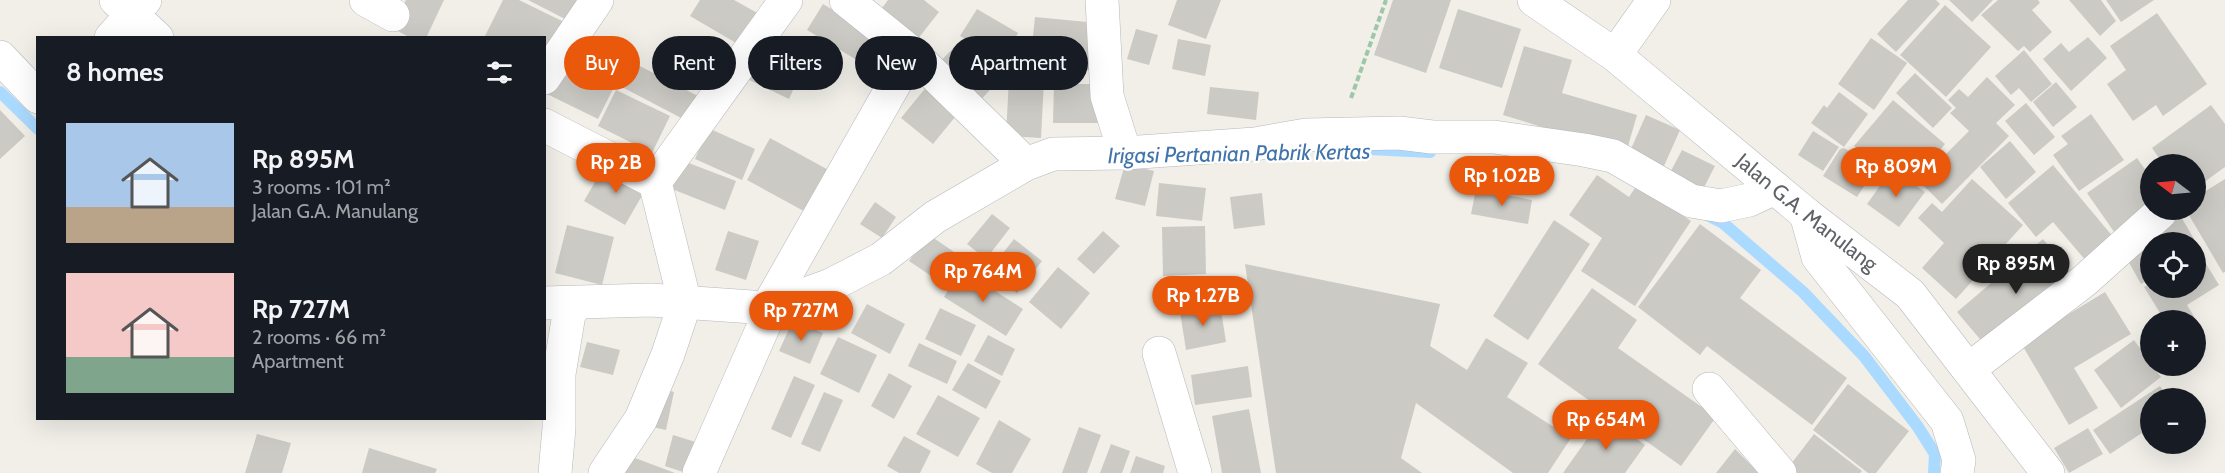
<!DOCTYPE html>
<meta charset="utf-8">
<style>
:root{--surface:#171b24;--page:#242831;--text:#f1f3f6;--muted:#9ea1a6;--accent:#ea580c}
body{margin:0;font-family:Cabin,sans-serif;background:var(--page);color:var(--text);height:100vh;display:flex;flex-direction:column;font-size:22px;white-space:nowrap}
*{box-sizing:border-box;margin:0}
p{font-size:20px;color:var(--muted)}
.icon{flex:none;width:33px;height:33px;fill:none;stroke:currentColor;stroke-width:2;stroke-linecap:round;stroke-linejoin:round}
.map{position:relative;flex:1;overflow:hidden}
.panel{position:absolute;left:36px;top:36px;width:510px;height:384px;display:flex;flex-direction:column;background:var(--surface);border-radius:0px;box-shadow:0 6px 24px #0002}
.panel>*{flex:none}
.top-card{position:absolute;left:564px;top:36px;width:570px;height:54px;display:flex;gap:12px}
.needle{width:39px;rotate:286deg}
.controls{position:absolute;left:2140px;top:154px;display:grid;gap:12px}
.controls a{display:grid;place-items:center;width:66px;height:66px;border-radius:50%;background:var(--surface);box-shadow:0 6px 24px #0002;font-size:30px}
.price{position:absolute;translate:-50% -51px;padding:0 14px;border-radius:21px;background:var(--accent);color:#fff;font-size:20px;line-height:39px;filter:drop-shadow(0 2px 3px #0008)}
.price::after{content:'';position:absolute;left:50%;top:36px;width:18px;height:14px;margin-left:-9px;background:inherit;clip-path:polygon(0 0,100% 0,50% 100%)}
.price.current{background:#222;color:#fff}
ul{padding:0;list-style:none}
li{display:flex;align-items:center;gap:18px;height:150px;padding:0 30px}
li span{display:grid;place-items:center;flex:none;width:168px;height:120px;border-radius:0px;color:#555}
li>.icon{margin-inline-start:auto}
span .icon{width:72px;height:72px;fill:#fffc;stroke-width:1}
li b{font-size:26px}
h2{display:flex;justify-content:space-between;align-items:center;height:72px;padding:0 30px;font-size:26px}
.chip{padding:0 21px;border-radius:27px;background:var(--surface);box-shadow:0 6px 24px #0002;font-size:21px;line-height:54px}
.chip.current{background:var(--accent);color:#fff}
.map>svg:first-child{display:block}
</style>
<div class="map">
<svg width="2225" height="473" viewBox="0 0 2225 473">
<rect width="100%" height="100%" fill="#f1efe8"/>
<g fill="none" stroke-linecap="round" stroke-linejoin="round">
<path stroke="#aadaff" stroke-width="12" d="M0,92L38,129
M1370,149L1430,152
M1707,215L1723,223L1803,292L1864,356L1918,427L1935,454L1934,473"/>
</g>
<path fill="#cccac5" d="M406,0H444L426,38H411L392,28Z
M503,0H519L566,23L544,66V38H484Z
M528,0H584L573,23Z
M700,0H734L761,15L743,47L690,16Z
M888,0H924L939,12L913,45L876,16Z
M1177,0H1221L1206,39L1168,25Z
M1393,0H1451L1426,73L1374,55Z
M1908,0H1936L1940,4L1896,52L1877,34Z
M1949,0H1993L1972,22Z
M1998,0H2038L2040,3L2032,10L2052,32L2030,52L2024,46L2018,51L1981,15Z
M2069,0H2101L2116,21L2100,36Z
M2106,0H2154L2121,22Z
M823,4L881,39L865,65L807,30Z
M1945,5L1991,47L1946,97L1900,55Z
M977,9L1018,33L1002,60L960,36Z
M1458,9L1521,29L1502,88L1439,68Z
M2157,13L2207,84L2163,116L2156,105L2133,121L2107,84L2126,70L2110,46Z
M1035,17L1098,23L1094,71L1030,65Z
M1136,29L1158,35L1149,65L1127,59Z
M2088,37L2107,58L2071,91L2043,59L2061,43L2069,52Z
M1871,38L1907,63L1874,110L1838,84Z
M1178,39L1211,45L1205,76L1172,69Z
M961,40L1001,78L976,105L935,67Z
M1524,46L1572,60L1562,93L1637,115L1626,153L1503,115Z
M759,50L802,70L789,99L745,78Z
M2024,50L2052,84L2031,102L2019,88L2011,95L1995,76Z
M564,60L615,85L598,119L547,94Z
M634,63L698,96L685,120L622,87Z
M1915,73L1952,108L1933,128L1896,93Z
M1987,77L2015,105L1996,123L2009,136L1942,204L1919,181L1969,131L1950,113L1956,108L1948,100L1959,89L1968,97Z
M1009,78L1044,80L1041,138L1006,136Z
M2056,82L2077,107L2053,127L2033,102Z
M1054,84H1100L1099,123H1053Z
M928,85L960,111L933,144L901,118Z
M1210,87L1259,92L1256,120L1207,114Z
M616,90L670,116L652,153L598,126Z
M1839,92L1868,114L1844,147L1811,123L1824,105L1827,108Z
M1893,100L1945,144L1916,180L1891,160L1883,170L1854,146Z
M2026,103L2055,137L2034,155L2005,121Z
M2211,105L2225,124V167L2196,188V165H2164L2152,148Z
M0,110L25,136L0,159Z
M2091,114L2124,160L2079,191L2053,155L2068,144L2061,136Z
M1646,115L1680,130L1660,175L1626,160Z
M708,128L755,149L742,180L695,159Z
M1813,131L1839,147L1823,171L1798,155Z
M770,138L834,173L811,215L747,180Z
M2010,141L2036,172L2006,199L1980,167Z
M1844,148L1876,167L1857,197L1823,176L1840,149Z
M1682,150L1715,166L1698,199L1665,182Z
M2137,158L2151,178V210L2117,236L2087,193Z
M678,159L736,181L725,210L667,187Z
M606,163L647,187L625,225L584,201Z
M1125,164L1154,171L1145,206L1115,199Z
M2053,165L2114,238L2087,262L2053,222L2036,237L2008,203Z
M1892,169L1925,192L1899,227L1867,204Z
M1597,175L1629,197L1637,185L1691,221L1635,306L1581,271L1602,238L1569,215Z
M1972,179L2023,225L1956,299L1922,268L1944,243L1918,218L1932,203L1942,212Z
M2225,179V272L2223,273L2186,210H2196V197Z
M1159,183L1206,188L1202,221L1156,216Z
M1476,189L1532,200L1528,224L1471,214Z
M1262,193L1265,225L1234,229L1230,197Z
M875,202L896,217L882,238L860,224Z
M2172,210H2177L2200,249L2196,251V243H2151V278L2141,284L2122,250Z
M992,214L1010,228L986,259L967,244Z
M1554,220L1590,244L1528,340L1493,316Z
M1700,224L1761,270L1740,298L1847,378L1812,425L1707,346L1700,355L1638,307Z
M567,225L614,237L602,285L555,273Z
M1205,226L1206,274L1163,276L1162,227Z
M728,231L759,241L746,280L715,270Z
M1103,231L1120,246L1094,274L1077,259Z
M928,234L964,259L946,286L909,261Z
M1014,239L1042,261L1017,293L989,271Z
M2043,239L2075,279L1990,351L1957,312Z
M2200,254L2219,285L2187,305L2204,333L2196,338V321H2165L2144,287L2151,283V288H2196V256Z
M1245,264L1440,304L1430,346L1467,370L1486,338L1528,363L1507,397L1571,438L1548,473H1513L1416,403L1401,458L1422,473H1276Z
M1058,267L1090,293L1061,329L1029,302Z
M961,269L1023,309L1006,336L944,297Z
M1592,288L1637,320L1618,348L1716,417L1681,466L1538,364Z
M2105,292L2131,334L2074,368L2098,408L2069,425L2021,343Z
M867,304L905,324L890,354L851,333Z
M1220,304L1226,342L1186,350L1180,312Z
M940,308L976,325L961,356L925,339Z
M793,320L823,333L810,364L779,351Z
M988,335L1015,349L1002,376L974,361Z
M838,337L877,355L859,393L820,374Z
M2134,340L2161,377L2121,408L2094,370Z
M587,342L620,350L613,375L580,367Z
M919,343L957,361L947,384L908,366Z
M968,363L1001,381L986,409L952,390Z
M1248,366L1252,397L1195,405L1191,375Z
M889,373L912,386L894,419L871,406Z
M794,376L815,385L791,438L771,429Z
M1848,384L1909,431L1876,473H1868L1813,430Z
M2160,386L2169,399H2151V427L2110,454L2093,430Z
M657,387L674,392L666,430L648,426Z
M824,392L843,400L820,452L801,444Z
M938,395L980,418L958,457L916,434Z
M1249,409L1261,473H1222L1212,416Z
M1604,415L1645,445L1625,473H1563Z
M999,420L1031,439L1012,473H992L976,464Z
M1079,427L1101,435L1087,473H1062Z
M2088,428L2103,454L2069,473L2054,448Z
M257,434L291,443L282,473H245Z
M1814,434L1862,471L1860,473H1784Z
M673,435L702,444L686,473L665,466Z
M904,436L931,451L920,473H899L887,466Z
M1111,444L1130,451L1122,473H1100Z
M369,448L437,469L435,473H362Z
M1735,449L1759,473H1716Z
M627,455L675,473H620Z
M1136,456L1165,466L1163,473H1130Z"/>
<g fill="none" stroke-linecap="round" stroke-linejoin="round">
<g stroke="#b5b8bc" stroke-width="34">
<g id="minor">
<path d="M116,0L157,38"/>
<path d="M366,0L393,15"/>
<path d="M846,0L912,53L1026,164"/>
<path d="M1102,0L1107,96L1125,153"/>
<path id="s1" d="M1534,0L1615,55L1806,214L1910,294L2048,473"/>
<path d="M111,38L145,0"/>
<path d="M1615,55L1654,0"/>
<path d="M0,57L38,97"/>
<path d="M544,78L597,0"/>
<path d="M544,125L655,182"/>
<path d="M1806,214L1818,257L1947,421L1959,460L1957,473"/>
<path d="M544,303L651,300L767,308L831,285L881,259L935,217L1026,164L1053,154L1125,153L1255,144L1306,135L1399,133L1432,137H1494L1584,150L1613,156L1691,201L1721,206L1749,200L1775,188"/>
<path d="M1159,353L1195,473"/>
<path d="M1969,369L2084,281L2160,213"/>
<path d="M1709,389L1780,473"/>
<path d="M555,473L559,428V374L569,314L577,303"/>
<path d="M605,473L641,419L668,354L685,303L655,182L786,0"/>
<path d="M699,473L765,323L767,308L912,53"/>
</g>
</g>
<path stroke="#9cc7a9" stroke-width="4" stroke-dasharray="6 3" stroke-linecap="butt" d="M1351,98L1386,0"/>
<use href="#minor" stroke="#fff" stroke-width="33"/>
</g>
<g text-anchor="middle" stroke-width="4.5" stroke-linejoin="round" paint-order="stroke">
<g font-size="21" fill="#5f6368" stroke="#fff">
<text dy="7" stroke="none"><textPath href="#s1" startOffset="346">Jalan G.A. Manulang</textPath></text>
</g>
<g font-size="22" font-style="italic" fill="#4174aa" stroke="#fff">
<text transform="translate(1239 153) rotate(-1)" y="8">Irigasi Pertanian Pabrik Kertas</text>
</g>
</g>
</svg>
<div class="controls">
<a><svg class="needle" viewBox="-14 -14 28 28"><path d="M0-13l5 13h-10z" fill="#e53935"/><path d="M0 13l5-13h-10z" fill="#9ea1a6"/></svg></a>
<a><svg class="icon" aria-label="locate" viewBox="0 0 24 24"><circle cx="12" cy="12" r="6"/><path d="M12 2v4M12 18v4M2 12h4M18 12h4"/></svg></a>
<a>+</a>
<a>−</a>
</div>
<b class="price" style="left:616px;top:194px">Rp 2B</b>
<b class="price" style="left:1896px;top:198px">Rp 809M</b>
<b class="price" style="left:1502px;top:207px">Rp 1.02B</b>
<b class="price current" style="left:2016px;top:295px">Rp 895M</b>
<b class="price" style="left:983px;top:303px">Rp 764M</b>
<b class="price" style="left:1203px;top:327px">Rp 1.27B</b>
<b class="price" style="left:801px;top:342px">Rp 727M</b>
<b class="price" style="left:1606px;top:451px">Rp 654M</b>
<div class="top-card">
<a class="chip current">Buy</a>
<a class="chip">Rent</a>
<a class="chip">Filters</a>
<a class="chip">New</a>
<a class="chip">Apartment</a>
</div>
<section class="panel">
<h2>8 homes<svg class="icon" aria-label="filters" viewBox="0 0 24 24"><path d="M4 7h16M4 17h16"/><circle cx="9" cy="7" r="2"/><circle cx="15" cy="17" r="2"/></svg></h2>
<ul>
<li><span style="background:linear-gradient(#a9c7e8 70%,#b9a48a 0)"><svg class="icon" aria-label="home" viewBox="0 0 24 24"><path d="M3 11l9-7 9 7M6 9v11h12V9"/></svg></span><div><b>Rp 895M</b><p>3 rooms · 101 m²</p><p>Jalan G.A. Manulang</p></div></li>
<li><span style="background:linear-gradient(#f6c9c9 70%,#7fa58c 0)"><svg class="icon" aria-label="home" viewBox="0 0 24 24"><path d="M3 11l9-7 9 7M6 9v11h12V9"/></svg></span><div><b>Rp 727M</b><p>2 rooms · 66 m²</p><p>Apartment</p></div></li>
</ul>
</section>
</div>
